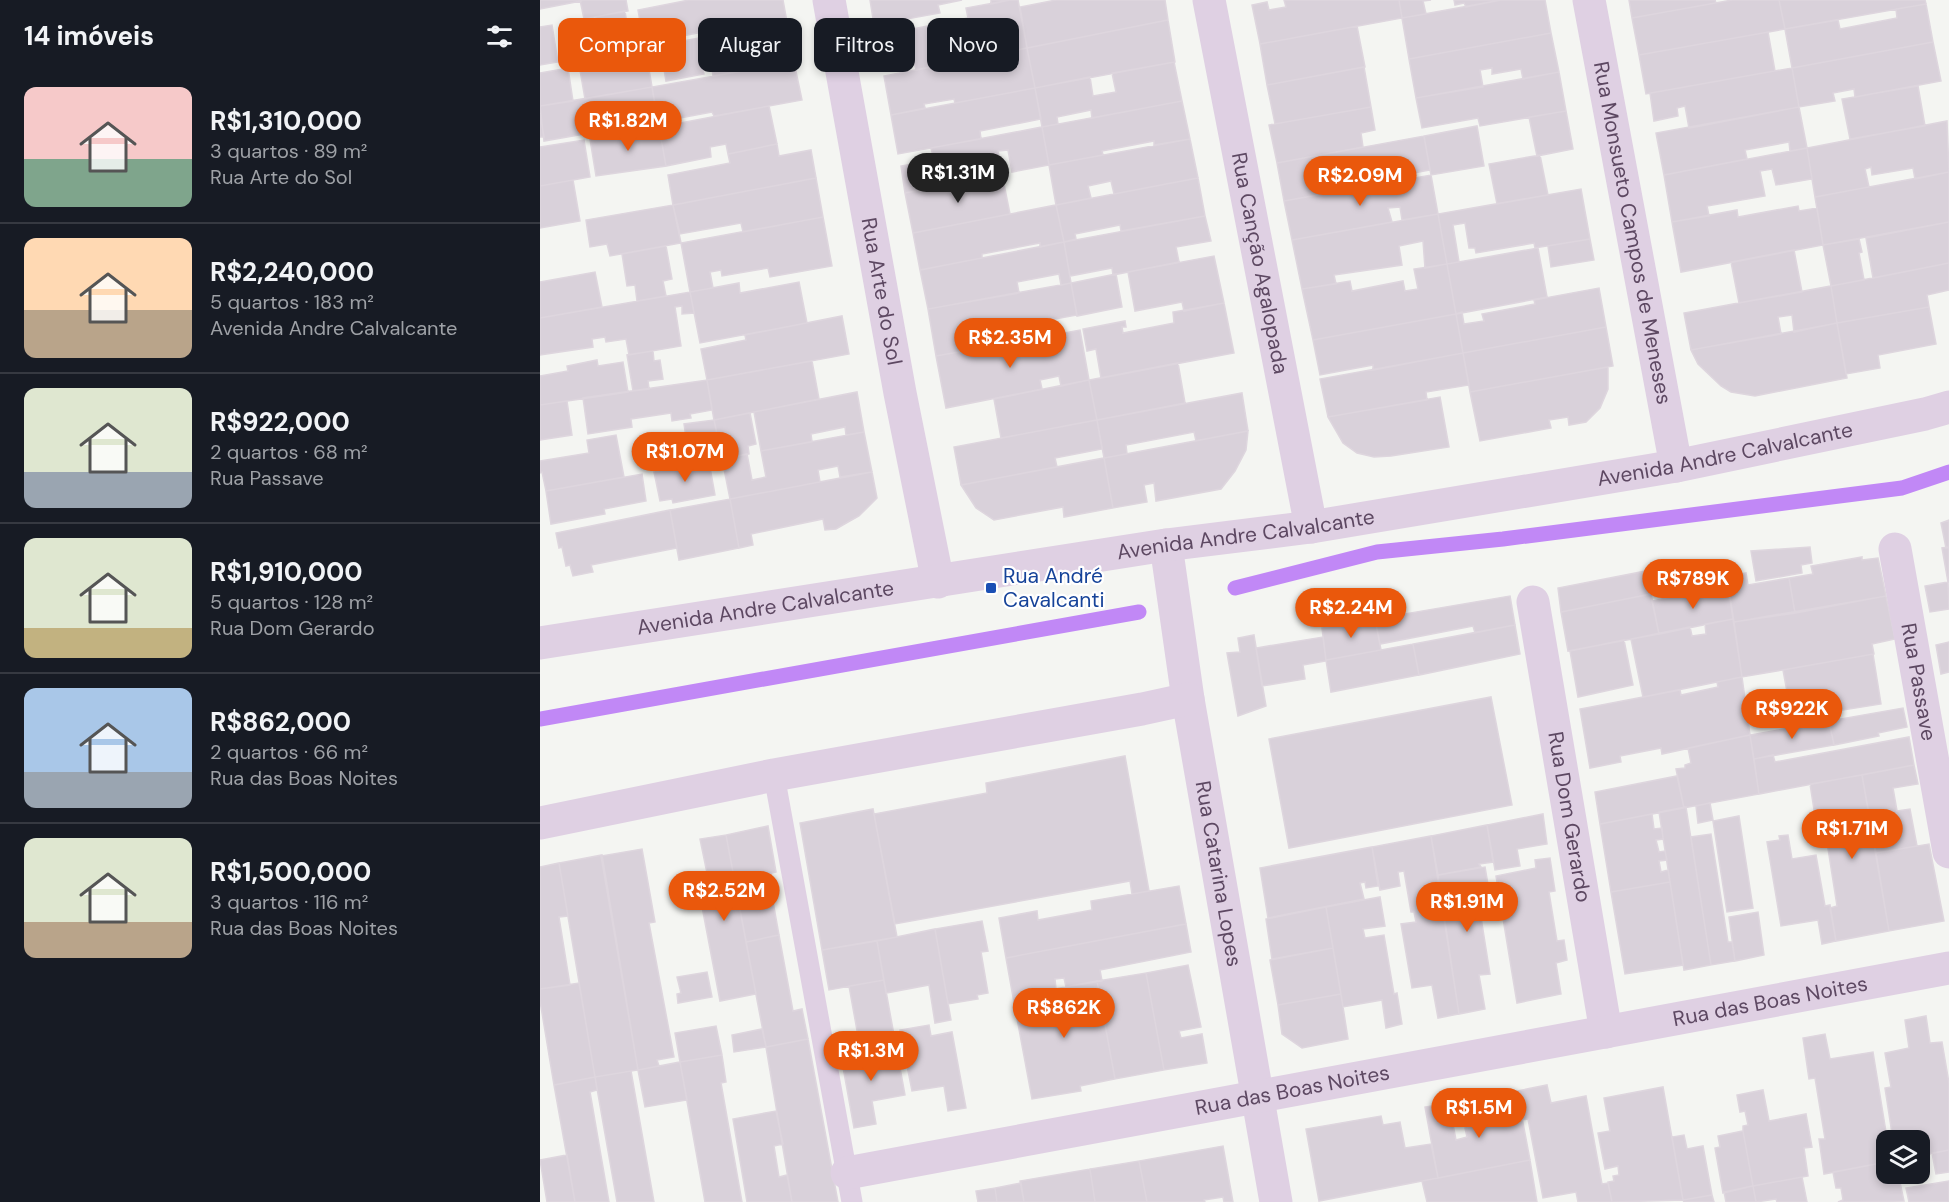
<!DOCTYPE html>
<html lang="pt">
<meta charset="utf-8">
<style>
:root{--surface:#171b24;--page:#20242c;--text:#f1f3f6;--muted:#9ea1a6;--line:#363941;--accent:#ea580c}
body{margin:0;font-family:"DM Sans",sans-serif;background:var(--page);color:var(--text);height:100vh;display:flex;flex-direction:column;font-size:22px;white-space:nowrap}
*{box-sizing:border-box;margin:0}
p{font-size:20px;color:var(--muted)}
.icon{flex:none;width:33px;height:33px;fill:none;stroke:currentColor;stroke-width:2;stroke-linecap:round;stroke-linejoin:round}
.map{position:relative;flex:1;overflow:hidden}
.sheet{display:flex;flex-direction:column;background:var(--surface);width:540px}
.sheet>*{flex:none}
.hud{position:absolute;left:18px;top:18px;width:570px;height:54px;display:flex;gap:12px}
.fabs{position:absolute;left:1336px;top:1130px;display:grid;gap:12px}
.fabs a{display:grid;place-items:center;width:54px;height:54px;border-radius:12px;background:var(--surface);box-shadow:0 3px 9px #0003;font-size:30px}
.price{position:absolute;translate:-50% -51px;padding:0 14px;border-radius:21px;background:var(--accent);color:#fff;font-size:20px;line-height:39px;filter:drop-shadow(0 2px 3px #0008)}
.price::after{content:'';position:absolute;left:50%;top:36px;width:18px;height:14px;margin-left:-9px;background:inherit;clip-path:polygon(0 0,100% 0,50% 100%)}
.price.on{background:#222;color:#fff}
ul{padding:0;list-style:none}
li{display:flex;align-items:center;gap:18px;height:150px;padding:0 24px}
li+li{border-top:2px solid var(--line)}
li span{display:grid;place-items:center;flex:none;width:168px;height:120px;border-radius:12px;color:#555}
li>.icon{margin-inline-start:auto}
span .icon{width:72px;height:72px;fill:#fffc;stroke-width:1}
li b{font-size:26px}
h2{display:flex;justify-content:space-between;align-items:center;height:72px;padding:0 24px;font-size:26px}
.chip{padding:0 21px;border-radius:12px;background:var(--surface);box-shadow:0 3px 9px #0003;font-size:21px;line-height:54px}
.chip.on{background:var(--accent);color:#fff}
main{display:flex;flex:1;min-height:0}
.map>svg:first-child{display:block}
</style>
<main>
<section class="sheet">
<h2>14 imóveis<svg class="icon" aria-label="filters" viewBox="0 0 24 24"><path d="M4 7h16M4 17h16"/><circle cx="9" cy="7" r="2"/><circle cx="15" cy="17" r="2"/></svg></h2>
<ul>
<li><span style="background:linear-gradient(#f6c9c9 60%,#7fa58c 0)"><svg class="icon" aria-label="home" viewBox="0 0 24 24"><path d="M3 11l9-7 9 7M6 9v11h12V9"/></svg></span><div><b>R$1,310,000</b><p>3 quartos · 89 m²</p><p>Rua Arte do Sol</p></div></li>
<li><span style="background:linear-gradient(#ffd9b3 60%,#b9a48a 0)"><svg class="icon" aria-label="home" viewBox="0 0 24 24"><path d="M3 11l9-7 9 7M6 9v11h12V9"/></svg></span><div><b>R$2,240,000</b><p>5 quartos · 183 m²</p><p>Avenida Andre Calvalcante</p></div></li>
<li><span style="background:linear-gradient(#dfe7d0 70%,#9aa5b1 0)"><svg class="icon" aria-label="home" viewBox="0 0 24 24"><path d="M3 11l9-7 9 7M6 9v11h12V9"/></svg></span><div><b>R$922,000</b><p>2 quartos · 68 m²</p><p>Rua Passave</p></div></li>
<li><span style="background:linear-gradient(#dfe7d0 75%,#c2b280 0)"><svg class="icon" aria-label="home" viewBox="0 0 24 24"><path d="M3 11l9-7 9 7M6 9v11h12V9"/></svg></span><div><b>R$1,910,000</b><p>5 quartos · 128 m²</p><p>Rua Dom Gerardo</p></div></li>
<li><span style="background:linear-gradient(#a9c7e8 70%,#9aa5b1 0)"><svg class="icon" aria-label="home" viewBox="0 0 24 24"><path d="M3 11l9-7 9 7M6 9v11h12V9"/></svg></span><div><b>R$862,000</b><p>2 quartos · 66 m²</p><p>Rua das Boas Noites</p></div></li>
<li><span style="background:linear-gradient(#dfe7d0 70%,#b9a48a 0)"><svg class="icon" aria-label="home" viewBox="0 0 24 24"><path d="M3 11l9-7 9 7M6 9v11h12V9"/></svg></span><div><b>R$1,500,000</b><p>3 quartos · 116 m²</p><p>Rua das Boas Noites</p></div></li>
</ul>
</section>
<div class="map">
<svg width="1409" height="1202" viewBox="0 0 1409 1202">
<rect width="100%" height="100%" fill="#f4f5f2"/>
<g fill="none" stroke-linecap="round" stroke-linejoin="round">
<path stroke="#c188f6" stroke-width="15" d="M695,588L837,552L963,539L1362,488L1409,472
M0,719L599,612"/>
</g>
<path fill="#d9d1da" stroke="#ded6de" stroke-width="1.5" d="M0,0H40L41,1L0,9Z
M40,0H86L88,11L44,19Z
M149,0H243L247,22L212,28L211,23L104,43L98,10Z
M330,0H422L398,5L400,13L334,25Z
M451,0H470L451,4Z
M470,0H478L487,48L376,70L367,30L428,18L426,8Z
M516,0H625L628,20L487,48L480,7Z
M744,0H859L862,18L720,44L712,5L727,2L729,10L746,7Z
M859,0H891L883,1L886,14L862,18Z
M914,0H961L926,7L924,3L915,5Z
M961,0H1005L1011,33L869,59L862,18Z
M1089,0H1175L1176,3L1092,18Z
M1192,0H1239L1245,29L1099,55L1092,18Z
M1239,0H1385L1386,4L1245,29Z
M1386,4L1393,42L1252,68L1245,29L1298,20L1300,29L1357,18L1356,9Z
M85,11L91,50L62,55L56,17Z
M628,20L635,62L495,88L487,48Z
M247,22L254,62L173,76L172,69L163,70L164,74L126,81L120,45Z
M12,25L18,62L0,65V27Z
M817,26L825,67L727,85L720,44Z
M1228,32L1235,71L1106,94L1099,55Z
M1011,33L1019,72L983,79L981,69L952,74V68L940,70L943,87L876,98L869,59Z
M1393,42L1401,81L1315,97L1314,89L1293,93L1295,101L1259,107L1252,68Z
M487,48L495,88L415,103L414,99L384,104L385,108L351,115L344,76Z
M107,58L112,87L45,99L40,70Z
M254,62L262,100L174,116L172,112L118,122L112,87Z
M634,62L642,101L552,118L551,110L517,117L518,124L502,127L495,88L550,77L553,96L576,92L572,73Z
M824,67L831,107L735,124L727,85Z
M28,68L33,101L0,106V73Z
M1252,68L1259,107L1149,128L1145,106L1137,108L1138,116L1114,121L1110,93Z
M1019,72L1026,111L940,126L938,118L882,128L876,98Z
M1378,86L1385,126L1310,139L1302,99Z
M112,87L119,127L51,138L50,133L4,141L0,106Z
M495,88L501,119L440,131L441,139L358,154L351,115Z
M642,101L650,139L614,145V141L562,151L563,155L509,165L502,127Z
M229,106L237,144L188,154L186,144L170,147L171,157L126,166L119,127Z
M831,107L835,130L821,133L823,147L737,163L729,125Z
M1259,107L1267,148L1250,151L1249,142L1205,150L1207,159L1124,175L1116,133Z
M1026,111L1033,149L997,156L989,117Z
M0,114L4,137H0Z
M1407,121L1409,172L1375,179L1373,168L1332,175L1331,167L1325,169L1329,187L1275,197L1267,148Z
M937,126L944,166L891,175L884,136Z
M119,127L126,166L56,176L50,139Z
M502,127L509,165L472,172L468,150L458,151L462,174L365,193L361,166L394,160L391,148Z
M884,136L890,170L847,178L845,167L836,168L839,184L744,201L737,163Z
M650,139L658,178L574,194L571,181L548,186L551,198L516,205L509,165Z
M44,140L50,177L0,186V147Z
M237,144L239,156L271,150L276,178L133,205L128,175L190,163L188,154Z
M1267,148L1272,179L1236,185L1232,169L1220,171L1225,196L1167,206L1169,216L1132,222L1124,175Z
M1000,155L1008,195L957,204L949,164Z
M1409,172V222L1283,245L1275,197Z
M462,174L470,214L373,233L365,193Z
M891,175L898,214L862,220L860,207L848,208L852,222L752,240L744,201Z
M276,178L283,217L203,232L201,223L140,234L133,205Z
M658,178L665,216L581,231L580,225L535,234L536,239L524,242L516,205Z
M33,180L40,221L0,228V186Z
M1041,189L1050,239L995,248L994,243L936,253L935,248H929L925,223L913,225L919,262L907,264L898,214Z
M133,205L141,243L70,256L67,244L50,247L46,220Z
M516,205L524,242L500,247V243L442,254V258L380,270L373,233Z
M1258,206L1259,211L1277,208L1283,245L1141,272L1132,222L1197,210L1198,217Z
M898,214L907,264L885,268L883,241L859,246L862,265L794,275L796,284L762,289L752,240Z
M665,216L671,241L636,247L639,262L573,275L572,268L530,276L524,242Z
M283,217L292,266L230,277L228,268L182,276L181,270L170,272L173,288L150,292L141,243Z
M1409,222V263L1333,278L1326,238Z
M1050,239L1054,260L1011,267L1008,246Z
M1319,239L1322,252L1319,253L1324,280L1291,286L1283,245Z
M524,242L531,283L521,285L519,274L477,282L479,293L388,309L380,270Z
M126,246L132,279L123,281L126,296L97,301L95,285L87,286L82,254Z
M998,248L1007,297L916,314L907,264Z
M1254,250L1262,292L1199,303L1191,262Z
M674,256L684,303L644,311L642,302L595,311L588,272Z
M1409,263V290L1387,295L1389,307L1297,323L1291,286Z
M907,264L916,314L773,340L762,289L810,281L812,291L863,281L865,291L878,289L874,269Z
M55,272L62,307L0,318V282Z
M576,274L582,307L537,316L531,283Z
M259,282L267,323L160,343L150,292L199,283L200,293Z
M531,283L537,315L477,326L480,341L396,356L388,309Z
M1291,286L1297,323L1254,332L1252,315L1238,317L1241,334L1151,350L1144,313Z
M1059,288L1066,327L923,353L916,314L922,312L924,324L944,321L942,314L995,304L994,300Z
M150,292L154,313L142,314V306L135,307L141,346L89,355L86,339L66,342L65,337L52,339L53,347L0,355V318Z
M684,303L694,353L561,378L556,349L547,351L543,329L585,321L586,327H582L583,333L634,323L633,312Z
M1389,307L1396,344L1338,355L1340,368L1306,374L1297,323Z
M916,314L923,353L833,370V365L780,375L773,340Z
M302,316L309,354L167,380L161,349L206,340L205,335Z
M1297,323L1307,378L1215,396L1191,392L1181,386L1158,364L1151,350Z
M1066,327L1073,366L930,392L923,353Z
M540,330L549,380L521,386L519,376L500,380L502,389L406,408L396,356L491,339L493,352L516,348L513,335Z
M113,351L114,361L120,360L123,379L108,381L109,389L93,391L87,355Z
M923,353L929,385L886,392L887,400L788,417L780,379Z
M57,360L58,366L83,362L88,392L0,405V376L28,371L27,366Z
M272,361L279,399L174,420L167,380Z
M638,363L645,403L557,420L549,380Z
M1068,367V389L1060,408L1046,422L1029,425L1028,417L1009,420L1011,428L940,441L930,392Z
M167,380L172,410L150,414L151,418L132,421L131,413L91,419L92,427L48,434L43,398Z
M549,380L557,420L461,438L454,399Z
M317,392L324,432L306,435L305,427L271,434L272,442L221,451L214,412Z
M702,393L708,431L656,441L654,432L586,445L587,454L564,458L557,420Z
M900,397L909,447L851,456L834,457L817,453L803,443L788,417Z
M27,401L32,435L0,440V405Z
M210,413L216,444L208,446L209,454L182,459L174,420Z
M174,420L182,456L165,459L164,455L149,458L144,424Z
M557,420L562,449L515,458L517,467L421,485L414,447Z
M708,431L706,450L695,471L681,489L616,501L614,483L604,485L607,502L573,508L564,458Z
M324,432L332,472L300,477L298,466L278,470L280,482L190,499L182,459L207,454L212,480L226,477L221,451Z
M76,435L84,477L6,491L2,472L0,473V461L49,453L47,440Z
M564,458L573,508L524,517L523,507L454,520L436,508L421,485Z
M169,462L175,495L133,503L132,499L120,501L114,472Z
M332,472L337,498L319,516L308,522L296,529L285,530L283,519L211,534L213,545L199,548L190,499Z
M102,474L106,501L64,509L65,514L11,524L6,491Z
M190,499L199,548L139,560L130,510Z
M130,510L137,548L51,565L53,572L33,576L30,565L26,566L22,547L19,548L16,533Z
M1409,520V547L1406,548L1401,523Z
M1270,547L1272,563L1261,565L1262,573L1216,581L1211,551Z
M1409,547V582H1408L1402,548Z
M1322,557V560L1338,558L1346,596L1255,613L1249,578L1273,574L1271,566Z
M1175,560L1179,581L1116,593L1112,573Z
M1111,570L1116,593L1021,612L1018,588Z
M1206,573L1208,585L1249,578L1255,613L1194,622L1187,577Z
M1408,582L1409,609L1390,612L1385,586Z
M1188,585L1193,619L1119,634L1112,601Z
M1111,594L1119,634L1028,651L1021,612Z
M970,596L975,625L935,633L933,626L840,644L835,619Z
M1346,596L1355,639L1332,644L1334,654L1202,677L1194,622Z
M835,619L841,650L786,660L782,628Z
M1193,619L1202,677L1103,697L1091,639L1150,627L1152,636L1166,634L1165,624Z
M975,625L980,654L879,675L873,644Z
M714,635L726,706L698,716L687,653L700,652L698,638Z
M783,637L786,661L763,665L765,679L722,686L716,648Z
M1084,640L1093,685L1038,697L1030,651Z
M1409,642V672L1401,674L1396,645Z
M873,644L879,675L791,692L786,660Z
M1333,654L1341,704L1278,714L1274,692L1248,697L1243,670Z
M1202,677L1210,735L1122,754L1121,748L1080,756L1081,762L1050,768L1040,709L1140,690L1141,695L1178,687L1177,682Z
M951,697L972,805L749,848L729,739Z
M1363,708L1367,727L1338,733L1339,736L1294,745L1289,721Z
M1289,721L1294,745L1214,759L1210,735Z
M1210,735L1219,794L1144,808L1136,769L1145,768V765L1151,763L1148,748Z
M1369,737L1374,765L1219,794L1214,759L1233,755L1235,762Z
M585,756L609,891L592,894L590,881L355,924L334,814L447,793L446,783Z
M1374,765L1378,784L1353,788L1357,811L1370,809L1377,846L1336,853L1322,775Z
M1322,775L1349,931L1296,941L1290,908L1297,906L1286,836L1306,833L1303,811L1275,816L1270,784Z
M1137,776L1144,808L1060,824L1055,792Z
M1170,803L1173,820L1158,823L1156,806Z
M1146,807L1171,965L1144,970L1119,812Z
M333,809L357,937L282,950L260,823Z
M1003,814L1007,844L977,849L980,866L955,870L947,825Z
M1112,814L1114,829L1122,828L1123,839L1116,840L1119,852L1125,851L1127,860L1119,861L1121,872L1128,870L1130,882L1071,892L1060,824Z
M1199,816L1213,908L1187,912L1173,821Z
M947,825L953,862L939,864L941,867L898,875L891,836Z
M228,826L236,872L228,874L239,935L206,942L186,835Z
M1171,834L1188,942H1192L1195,961L1171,965L1151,837Z
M186,835L216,994L180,1001L156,875L167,873L160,839Z
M1248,835L1252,859L1276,855L1285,906L1290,905L1296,941L1282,944L1278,920L1241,926L1227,842L1240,840L1239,836Z
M891,836L919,1014L898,1018L892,985L872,988L861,924L876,922L874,912H871L864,871L858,872L860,886L840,890L832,847Z
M1389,844L1404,921L1349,931L1336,853Z
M832,847L838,886L826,888L825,882L820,883L824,899L728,918L720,868Z
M102,849L115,922L109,923L134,1057L117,1060L119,1066L98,1070L61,856Z
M62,855L98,1070L55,1077L19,863Z
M1010,858L1015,891L1009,892L1017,941L1024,940L1027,960L1016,963L1021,994L977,1003L956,876L996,868L995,860Z
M19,863L28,916L19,917L30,985L0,989V867Z
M945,867L952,908L940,911L950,974L939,975L945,1009L919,1014L898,875Z
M1130,882L1143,965L1085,974L1071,892Z
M639,886L646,924L466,958L459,918L497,911L498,920L552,910L551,901Z
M840,897L845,926L823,929L825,938L844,935L854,994L857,993L862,1024L846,1028L842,1000L803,1007L786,907Z
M786,907L793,948L732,959L726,919Z
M1218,912L1224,955L1195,961L1189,917Z
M442,921L448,951L441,952L448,993L437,995L438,999L408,1004L395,929Z
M646,924L651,952L560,970L562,981L526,987L524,978L515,979L516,989L473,997L466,958Z
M395,929L411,1020L395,1023L389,985L346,993L337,941Z
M239,935L253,1011L262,1009L268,1039L226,1047L206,942Z
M337,941L344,980L289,990L282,950Z
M793,948L801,994L738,1005L730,960Z
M648,965L661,1027L639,1031L641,1038L662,1034L667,1063L624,1070L606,973Z
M167,972L172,997L138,1003L137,994L141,993L137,977Z
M606,973L624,1070L575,1079L557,981Z
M344,980L356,1046L301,1056L298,1040L318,1036L309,986Z
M557,981L575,1079L540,1086L541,1091L492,1099L473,997Z
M39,983L55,1077L14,1085L0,1001V989Z
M801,994L808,1039L762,1048L742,1034L738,1005Z
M1386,1016L1390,1043L1402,1042L1409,1083V1150L1380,1156V1140H1353L1345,1088L1351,1087L1345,1053L1369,1048L1365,1020Z
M389,1025L391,1036L412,1032L426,1108L408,1111L404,1086L372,1091L360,1030Z
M176,1026L182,1055L140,1062L135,1033Z
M222,1029L226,1047L194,1052L192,1035Z
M1285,1034L1290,1059L1333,1052L1347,1138L1353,1137V1140H1347V1162L1284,1174L1279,1139H1285L1275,1078L1269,1079L1263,1038Z
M268,1039L298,1202H252L226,1047Z
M356,1046L365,1095L332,1101L336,1124L314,1128L301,1056Z
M182,1055L186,1082L181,1083L202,1202H165L140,1062Z
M140,1062L147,1100L105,1107L98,1070Z
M91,1071L114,1202H77L55,1077Z
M55,1077L57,1090L50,1092L69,1202H35L14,1085Z
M1007,1085L1011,1103L1046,1096L1062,1184L1068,1183L1072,1202H1038L1036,1192L1003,1198L988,1119L982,1120L977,1091Z
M1123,1087L1143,1200L1072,1202L1068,1182L1074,1181L1073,1176L1079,1175L1078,1166L1065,1169L1058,1133L1070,1131L1064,1098Z
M1223,1090L1229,1121L1266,1114L1272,1147L1264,1148L1268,1176L1213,1186L1203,1131V1126L1208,1125L1205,1111L1200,1112L1197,1095Z
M977,1091L990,1160L898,1178L885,1107L909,1103L916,1140L927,1137L925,1128L955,1122L950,1096Z
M236,1111L243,1144L234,1146L239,1177L247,1175L252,1202H207L193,1119Z
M841,1116L843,1125L860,1122L865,1148L891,1144L898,1178L779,1201L766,1129Z
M1203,1131L1213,1186L1183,1193L1175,1148L1180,1147L1178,1136Z
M1144,1135L1147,1149L1163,1146L1172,1195L1143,1200L1132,1137Z
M683,1146L693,1202H684L683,1197L664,1200L665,1202H607L599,1161Z
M1409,1150V1172L1396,1174L1392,1153Z
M27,1155L35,1202H7L0,1160Z
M990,1160L997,1202H887L882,1181Z
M599,1161L607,1202H555L550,1169Z
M1347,1162V1173H1358L1364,1201L1298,1202L1303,1200L1301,1188H1296L1293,1172Z
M550,1169L555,1202H484L480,1181Z
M1262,1177L1267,1202H1237L1236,1199L1216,1202L1213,1186Z
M1409,1181V1202H1369L1366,1188Z
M481,1183L484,1202H457L455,1188Z
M1213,1186L1216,1202H1186L1184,1192Z
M455,1188L457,1202H438L436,1191Z
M1172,1195L1174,1202H1144L1143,1200Z"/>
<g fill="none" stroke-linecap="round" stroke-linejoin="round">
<path stroke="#dfd0e3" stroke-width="21" d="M234,775L312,1202"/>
<g stroke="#dfd0e3" stroke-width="33">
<path id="s1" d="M289,0L360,393L398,582"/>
<path id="s2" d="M669,0L771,527"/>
<path id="s3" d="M1049,0L1136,466"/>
<path id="s4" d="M626,545L648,699L736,1202"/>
<path id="s5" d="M1355,549L1409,852"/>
<path id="s6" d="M993,602L1066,1032"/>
<path id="s7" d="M0,643L626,545L771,527L1136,466L1385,414L1409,407"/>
<path d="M0,823L234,775L602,709L648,699"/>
<path id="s8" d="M307,1173L1409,968"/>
</g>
</g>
<rect fill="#1a4fb4" stroke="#fff" stroke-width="2" x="445" y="582" width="12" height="12" rx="3"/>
<g text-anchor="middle" stroke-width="4.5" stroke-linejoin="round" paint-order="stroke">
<g font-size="21" fill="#5d4862" stroke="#fff">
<text dy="7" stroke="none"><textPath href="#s3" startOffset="237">Rua Monsueto Campos de Meneses</textPath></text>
<text dy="7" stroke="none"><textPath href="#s2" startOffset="268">Rua Canção Agalopada</textPath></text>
<text dy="7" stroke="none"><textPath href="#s1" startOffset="296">Rua Arte do Sol</textPath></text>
<text dy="7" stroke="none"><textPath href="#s7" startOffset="1200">Avenida Andre Calvalcante</textPath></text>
<text dy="7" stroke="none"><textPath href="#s7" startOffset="714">Avenida Andre Calvalcante</textPath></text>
<text dy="7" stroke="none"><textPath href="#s7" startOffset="228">Avenida Andre Calvalcante</textPath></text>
<text dy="7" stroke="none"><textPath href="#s5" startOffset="135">Rua Passave</textPath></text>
<text dy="7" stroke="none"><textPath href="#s6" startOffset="218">Rua Dom Gerardo</textPath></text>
<text dy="7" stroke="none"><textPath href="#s4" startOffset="333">Rua Catarina Lopes</textPath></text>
<text dy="7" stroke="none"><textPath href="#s8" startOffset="939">Rua das Boas Noites</textPath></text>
<text dy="7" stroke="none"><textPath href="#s8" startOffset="453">Rua das Boas Noites</textPath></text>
</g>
<g font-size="21" fill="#164399" stroke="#fff" text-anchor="start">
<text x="463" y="583">Rua André<tspan x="463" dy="24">Cavalcanti</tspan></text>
</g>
</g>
</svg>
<div class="fabs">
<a><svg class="icon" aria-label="layers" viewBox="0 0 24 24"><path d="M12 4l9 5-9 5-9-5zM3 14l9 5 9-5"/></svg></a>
</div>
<b class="price" style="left:88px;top:152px">R$1.82M</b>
<b class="price on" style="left:418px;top:204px">R$1.31M</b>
<b class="price" style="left:820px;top:207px">R$2.09M</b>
<b class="price" style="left:470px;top:369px">R$2.35M</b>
<b class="price" style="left:145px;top:483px">R$1.07M</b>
<b class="price" style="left:1153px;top:610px">R$789K</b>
<b class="price" style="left:811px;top:639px">R$2.24M</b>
<b class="price" style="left:1252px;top:740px">R$922K</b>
<b class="price" style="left:1312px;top:860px">R$1.71M</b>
<b class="price" style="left:184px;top:922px">R$2.52M</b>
<b class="price" style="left:927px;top:933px">R$1.91M</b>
<b class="price" style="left:524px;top:1039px">R$862K</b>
<b class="price" style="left:331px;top:1082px">R$1.3M</b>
<b class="price" style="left:939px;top:1139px">R$1.5M</b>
<div class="hud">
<a class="chip on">Comprar</a>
<a class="chip">Alugar</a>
<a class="chip">Filtros</a>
<a class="chip">Novo</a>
</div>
</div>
</main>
